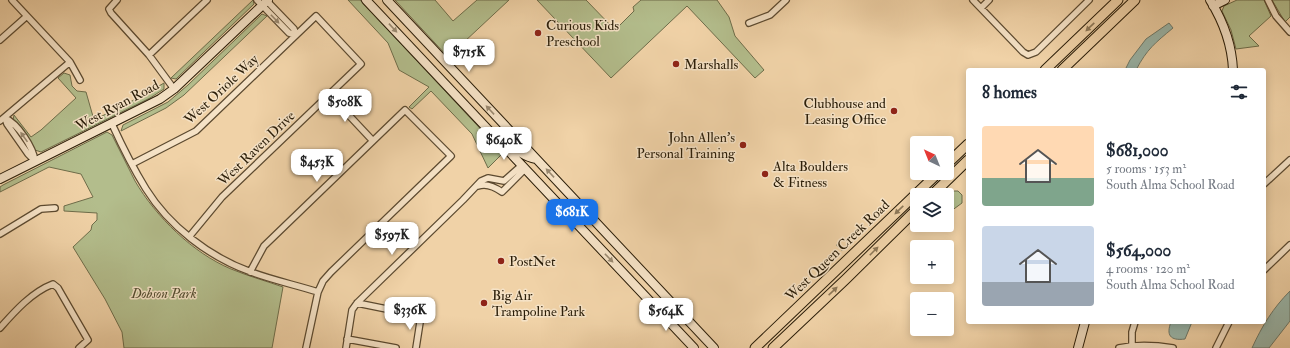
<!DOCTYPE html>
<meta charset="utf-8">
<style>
:root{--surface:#fff;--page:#f6f6f7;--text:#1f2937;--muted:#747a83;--accent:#1a73e8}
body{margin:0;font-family:"IM FELL Double Pica",serif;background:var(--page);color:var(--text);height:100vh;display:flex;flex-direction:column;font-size:15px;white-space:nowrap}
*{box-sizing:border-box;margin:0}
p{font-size:13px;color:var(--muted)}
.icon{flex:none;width:22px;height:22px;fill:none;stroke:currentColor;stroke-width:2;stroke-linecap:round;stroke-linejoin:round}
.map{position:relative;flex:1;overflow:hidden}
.drawer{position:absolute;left:966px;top:68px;width:300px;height:256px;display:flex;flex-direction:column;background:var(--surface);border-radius:4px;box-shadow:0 2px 10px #0003}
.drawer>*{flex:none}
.needle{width:26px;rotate:317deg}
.controls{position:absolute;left:910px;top:136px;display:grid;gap:8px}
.controls a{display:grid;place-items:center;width:44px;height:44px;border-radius:4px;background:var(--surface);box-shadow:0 2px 10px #0003;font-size:20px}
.price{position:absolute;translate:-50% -34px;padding:0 9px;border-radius:8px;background:#fff;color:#222;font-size:13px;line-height:26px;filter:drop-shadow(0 1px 2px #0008)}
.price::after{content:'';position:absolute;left:50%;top:24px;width:12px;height:9px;margin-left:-6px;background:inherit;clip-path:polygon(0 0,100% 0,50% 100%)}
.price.current{background:var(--accent);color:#fff}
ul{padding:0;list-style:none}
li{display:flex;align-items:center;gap:12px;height:100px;padding:0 16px}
li span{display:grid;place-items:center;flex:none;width:112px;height:80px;border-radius:4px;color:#555}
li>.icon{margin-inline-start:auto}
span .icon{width:48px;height:48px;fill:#fffc;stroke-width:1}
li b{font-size:17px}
h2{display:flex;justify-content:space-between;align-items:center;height:48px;padding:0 16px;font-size:17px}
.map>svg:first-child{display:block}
</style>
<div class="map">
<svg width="1290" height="348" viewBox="0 0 1290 348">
<rect width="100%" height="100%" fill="#f0d2a7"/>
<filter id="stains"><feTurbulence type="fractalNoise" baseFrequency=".005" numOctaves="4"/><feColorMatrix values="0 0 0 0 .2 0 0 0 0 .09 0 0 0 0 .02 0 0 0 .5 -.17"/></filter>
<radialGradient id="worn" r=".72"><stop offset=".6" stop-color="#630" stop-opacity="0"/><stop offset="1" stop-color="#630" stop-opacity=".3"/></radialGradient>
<path fill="#b3bd8c" stroke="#6e6d4a" d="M253,0L254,4L176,79L171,78Z
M348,0H360L503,153L488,168L472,134L431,91L412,109L409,107L429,87L399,70L388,43Z
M395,0H435L453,21L477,0H509L448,57Z
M537,0H586L615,30L634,11L633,7L641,0H717L729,17L735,36L764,70L755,78L687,6L611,78Z
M1237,0H1264L1271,16L1249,36L1259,46L1236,49L1231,30L1222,11L1224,6Z
M1272,0H1290V17L1285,22Z
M262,14L267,16L184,95L166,108L121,131L123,125L168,102L188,85Z
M64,73L70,75L72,86L77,91L86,92L94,120L140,97L164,83V89L150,98L41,152L35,150L13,120L14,115L31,137L41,130L76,98L58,78Z
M107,132L112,135C120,150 127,166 135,181C156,217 193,253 231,269C248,276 266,281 283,287L272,348H124L122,332L105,299L73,247L91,230L92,225L97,220V213L64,211V206L93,197L81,174L49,167L0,192V187L3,185Z
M954,191H958L962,195V203L947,214V198Z"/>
<path fill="#9ab7ab" stroke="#6d796a" d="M1169,23L1173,28C1155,43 1147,49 1136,70H1125L1130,60L1146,39Z
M1290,291V321L1269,348H1252C1262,326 1273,308 1290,291Z
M1171,322H1192L1185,339C1170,341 1166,335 1171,322Z"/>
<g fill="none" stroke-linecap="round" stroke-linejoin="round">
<path stroke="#6d796a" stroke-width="1.5" d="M837,245L842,250"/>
<g stroke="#5c4a30" stroke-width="8">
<path id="street" d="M12,0L70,62L80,80
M117,0L109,9L111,13L149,55L174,89
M257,0L289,33L296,35
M266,0L294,29L296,35
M973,0L1023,52L1028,55L1036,52L1089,0
M1268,0L1276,16L1290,32
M981,8L989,0
M749,23L770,15L786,0
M0,40L27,16
M149,55L207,0
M329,94L373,141
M5,118C18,124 33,147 35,161
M5,118L7,124L28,154L35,161
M0,121L70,62
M112,124C122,146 133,168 146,189C169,226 209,257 251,272C272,280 296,285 318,292
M132,164L196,131L316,16L361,64L222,197L189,237
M1264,184L1290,160
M478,186C486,183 495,187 502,192L525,169
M0,234L41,209L55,208
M1264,270L1290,245
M250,272L264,246L405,110L451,156L331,272L323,281L318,292L306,348
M357,303L421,316L416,348
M0,328C15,311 32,292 53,284L58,288L88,340L79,348
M347,339L396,348
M1132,345V332L1135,322
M346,348L352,310L357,303L463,200L481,181L488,178L504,181L522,165
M1119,348C1138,344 1154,345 1173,348
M1216,348L1229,322"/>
</g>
<g stroke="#2a1d08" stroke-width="10">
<path id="secondary" d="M366,0L694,348
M387,0L714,348
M1210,0C1223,21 1232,46 1233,70
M1213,6L1225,0
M494,132C510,141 518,156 536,159
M0,179L160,99L174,89L268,0
M1078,348L1085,322"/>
</g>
<g stroke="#2a1d08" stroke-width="11">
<path id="primary" d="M1045,70L1118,0
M1062,70L1135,0
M947,164L968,144
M932,195L968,160
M755,348L938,173
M773,348L846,279L917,209"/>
</g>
<use href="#street" stroke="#f5e2c6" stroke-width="5.5"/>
<use href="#secondary" stroke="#f5e2c6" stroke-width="8"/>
<use href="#primary" stroke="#f0d2a7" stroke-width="9"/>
</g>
<defs><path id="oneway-solid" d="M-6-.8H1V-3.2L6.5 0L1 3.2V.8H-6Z"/></defs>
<g fill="#9a8970">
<use href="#oneway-solid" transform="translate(275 19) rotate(46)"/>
<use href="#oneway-solid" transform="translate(393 28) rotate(47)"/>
<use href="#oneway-solid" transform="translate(490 110) rotate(-133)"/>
<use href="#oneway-solid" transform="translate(24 137) rotate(-125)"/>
<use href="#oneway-solid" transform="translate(550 173) rotate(-133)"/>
<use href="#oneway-solid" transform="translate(609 258) rotate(46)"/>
</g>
<g fill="#8d7858">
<use href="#oneway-solid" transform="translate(1090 27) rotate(136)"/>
<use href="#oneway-solid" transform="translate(899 210) rotate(136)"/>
<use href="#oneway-solid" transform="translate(874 251) rotate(-45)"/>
<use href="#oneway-solid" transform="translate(833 291) rotate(-43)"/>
</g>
<g fill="#8f2418" stroke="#f5e2c6" stroke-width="1.5">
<circle cx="538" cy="33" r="4"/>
<circle cx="676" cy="64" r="4"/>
<circle cx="894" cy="111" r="4"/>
<circle cx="743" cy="145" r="4"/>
<circle cx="765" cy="174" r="4"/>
<circle cx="501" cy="261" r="4"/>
<circle cx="484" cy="303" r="4"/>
</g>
<g text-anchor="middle" stroke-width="3" stroke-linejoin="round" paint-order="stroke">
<g font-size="14" fill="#2a1d08" stroke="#f5e2c6" text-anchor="start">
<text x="546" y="30">Curious Kids<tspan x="546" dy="16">Preschool</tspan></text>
<text x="684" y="69">Marshalls</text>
<text x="886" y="108" text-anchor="end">Clubhouse and<tspan x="886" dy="16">Leasing Office</tspan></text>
<text x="735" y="142" text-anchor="end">John Allen's<tspan x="735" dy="16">Personal Training</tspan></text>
<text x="773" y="171">Alta Boulders<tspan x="773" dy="16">&amp; Fitness</tspan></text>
<text x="509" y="266">PostNet</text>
<text x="492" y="300">Big Air<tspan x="492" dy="16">Trampoline Park</tspan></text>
</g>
<g font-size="14" fill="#2a1d08" stroke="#f5e2c6">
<text transform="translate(221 89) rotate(-43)" y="5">West Oriole Way</text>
<text transform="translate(117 105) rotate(-28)" y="5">West Ryan Road</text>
<text transform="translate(256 148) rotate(-44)" y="5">West Raven Drive</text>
<text transform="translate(837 250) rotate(-44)" y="5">West Queen Creek Road</text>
</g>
<g font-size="14" font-style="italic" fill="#534d30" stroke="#f5e2c6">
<text x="164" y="298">Dobson Park</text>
</g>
</g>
<rect width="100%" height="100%" filter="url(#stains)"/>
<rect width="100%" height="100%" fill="url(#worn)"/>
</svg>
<div class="controls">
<a><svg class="needle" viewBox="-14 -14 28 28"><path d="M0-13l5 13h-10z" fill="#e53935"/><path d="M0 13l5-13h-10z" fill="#747a83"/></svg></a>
<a><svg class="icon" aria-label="layers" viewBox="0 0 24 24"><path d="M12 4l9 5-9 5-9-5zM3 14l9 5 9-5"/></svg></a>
<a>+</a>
<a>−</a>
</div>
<b class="price" style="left:469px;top:73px">$715K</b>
<b class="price" style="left:345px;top:123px">$508K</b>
<b class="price" style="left:504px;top:161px">$640K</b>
<b class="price" style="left:317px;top:183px">$453K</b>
<b class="price current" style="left:572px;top:233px">$681K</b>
<b class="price" style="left:392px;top:256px">$597K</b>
<b class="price" style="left:410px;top:331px">$336K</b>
<b class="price" style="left:666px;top:332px">$564K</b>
<section class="drawer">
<h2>8 homes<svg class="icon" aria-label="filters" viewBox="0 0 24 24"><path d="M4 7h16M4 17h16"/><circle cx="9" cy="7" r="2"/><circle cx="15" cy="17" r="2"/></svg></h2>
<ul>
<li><span style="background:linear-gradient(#ffd9b3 65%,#7fa58c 0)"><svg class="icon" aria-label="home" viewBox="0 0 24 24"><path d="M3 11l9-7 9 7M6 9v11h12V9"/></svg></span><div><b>$681,000</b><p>5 rooms · 153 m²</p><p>South Alma School Road</p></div></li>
<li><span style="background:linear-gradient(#c9d6e8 70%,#9aa5b1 0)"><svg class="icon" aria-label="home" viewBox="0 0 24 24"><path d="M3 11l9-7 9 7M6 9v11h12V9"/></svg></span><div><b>$564,000</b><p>4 rooms · 120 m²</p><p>South Alma School Road</p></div></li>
</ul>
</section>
</div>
